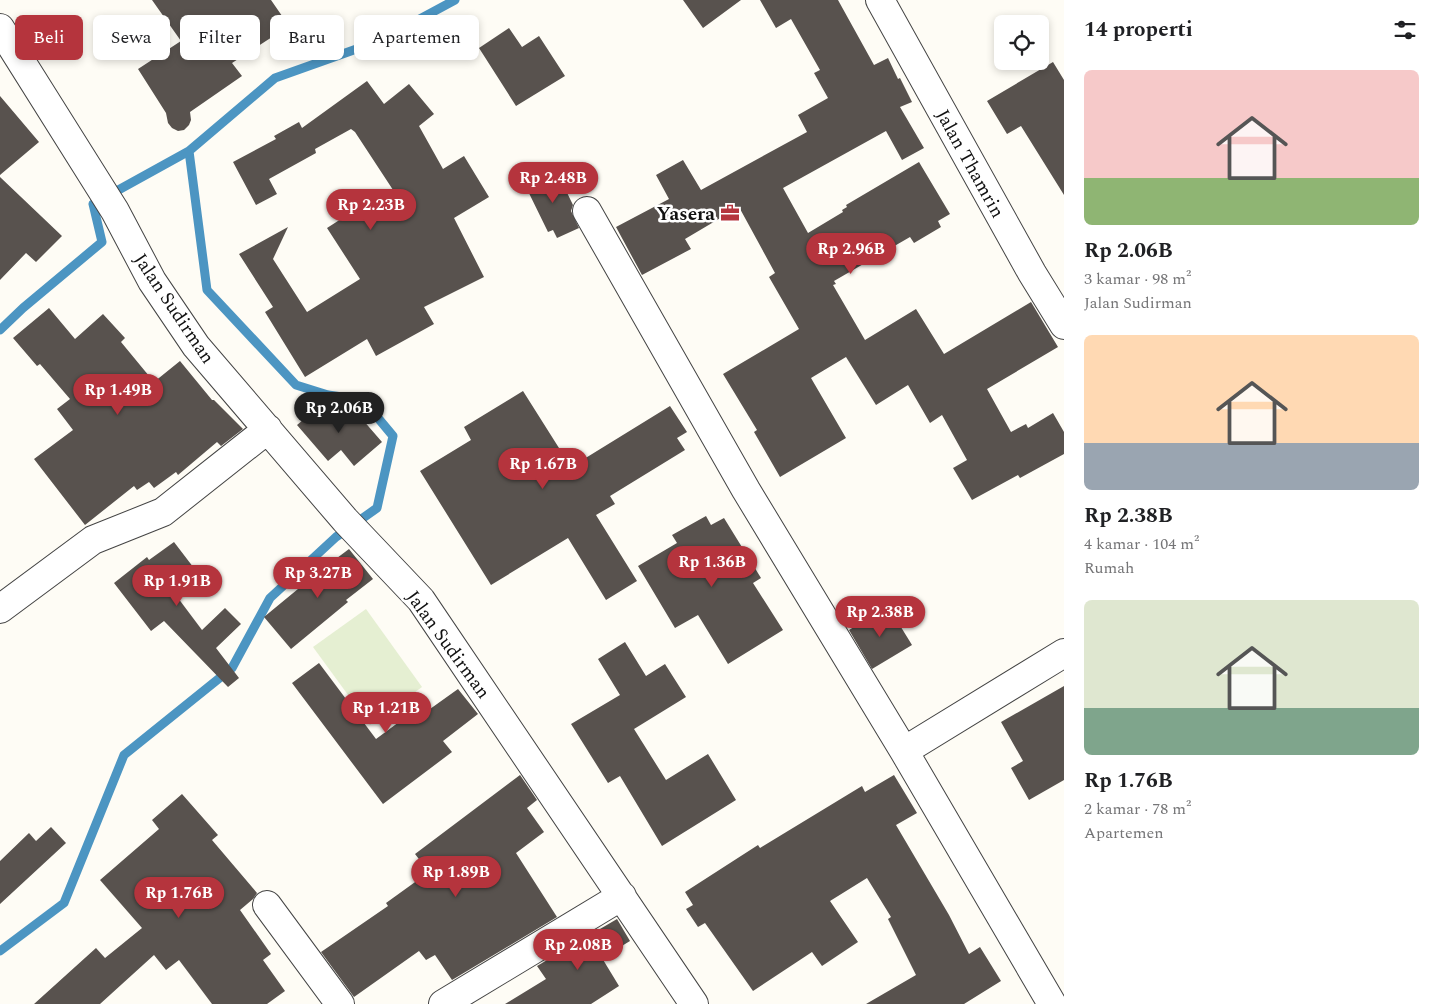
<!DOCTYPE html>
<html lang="id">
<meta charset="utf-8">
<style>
:root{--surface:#fff;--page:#f2f2f2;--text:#202124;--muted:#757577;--accent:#b5343d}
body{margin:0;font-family:Spectral,serif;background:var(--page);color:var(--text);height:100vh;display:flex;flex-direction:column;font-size:19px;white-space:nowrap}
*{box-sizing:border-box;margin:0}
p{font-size:16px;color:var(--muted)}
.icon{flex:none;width:28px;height:28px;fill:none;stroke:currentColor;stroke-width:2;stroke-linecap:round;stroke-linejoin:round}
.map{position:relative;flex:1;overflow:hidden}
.sheet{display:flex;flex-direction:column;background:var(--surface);width:375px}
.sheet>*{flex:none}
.guide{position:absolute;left:15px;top:15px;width:475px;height:45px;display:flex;gap:10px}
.controls{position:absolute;left:994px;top:15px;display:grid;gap:10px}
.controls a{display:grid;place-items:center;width:55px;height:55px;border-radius:8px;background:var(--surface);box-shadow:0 2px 8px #0003;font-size:25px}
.price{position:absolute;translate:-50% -42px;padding:0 11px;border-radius:18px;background:var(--accent);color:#fff;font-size:16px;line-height:32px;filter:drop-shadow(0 1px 2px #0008)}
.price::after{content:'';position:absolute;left:50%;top:30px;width:15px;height:11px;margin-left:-8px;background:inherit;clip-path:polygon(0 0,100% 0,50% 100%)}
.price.active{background:#222;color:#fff}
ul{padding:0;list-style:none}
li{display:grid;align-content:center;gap:10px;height:265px;padding:0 20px}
li span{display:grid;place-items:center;height:155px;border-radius:8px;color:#555}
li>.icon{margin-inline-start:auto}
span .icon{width:90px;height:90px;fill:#fffc;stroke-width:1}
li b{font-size:21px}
h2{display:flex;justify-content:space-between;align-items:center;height:60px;padding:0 20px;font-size:21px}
.chip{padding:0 18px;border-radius:8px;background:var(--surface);box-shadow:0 2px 8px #0003;font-size:18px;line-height:45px}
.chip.active{background:var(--accent);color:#fff}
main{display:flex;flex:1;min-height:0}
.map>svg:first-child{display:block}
</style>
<main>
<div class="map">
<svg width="1064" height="1004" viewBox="0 0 1064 1004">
<rect width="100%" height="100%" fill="#fefcf5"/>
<path fill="#e5efd2" d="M366,609L422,687L370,725L313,647Z"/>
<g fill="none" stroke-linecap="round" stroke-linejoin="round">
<path stroke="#4c95c2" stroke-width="9" d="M0,330L23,308L102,242L93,204L189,151
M0,951L64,903L124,755L232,668L270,598L336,537L377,508L393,436L363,400L328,395L296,385L207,290L189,151L275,78L379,41L455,0"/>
</g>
<path fill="#58524e" d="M152,0H271L289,26L232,63L242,76L190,112L191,120L189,125L184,130L178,131L172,128L168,123L166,113L138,69L181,41Z
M683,0H741L703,28Z
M760,0H838L874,65L888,58L898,79L900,78L912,102L900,107L924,148L902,160L886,131L783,188L808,233L843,212L842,210L847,207L846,205L919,162L950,214L938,221L941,227L914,243L910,237L834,281L836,284L833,285L865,340L916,309L944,354L1031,302L1058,347L987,389L1011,432L1026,424L1028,428L1053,413L1064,432V454L1020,478L1018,475L972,500L953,468L967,460L942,415L930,423L908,385L876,405L846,357L811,378L846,438L780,477L754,432L757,430L723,374L799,329L769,277L775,273L739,207L685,239L691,249L642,275L616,227L669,199L656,175L683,160L701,190L807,132L798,115L828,98L814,73L820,70L791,19L776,28Z
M509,28L522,47L539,36L565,76L516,106L479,48Z
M1053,62L1064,80V195L1021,126L1007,134L987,101Z
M367,81L384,104L409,84L434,114L419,126L443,169L464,156L489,197L454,218L484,277L424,307L434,324L376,356L367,339L305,377L265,312L273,307L239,254L288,227L273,259L307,312L360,279L327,228L355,210L361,220L395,193L355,132L351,129L315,149L316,153L269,179L277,194L256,205L233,162L276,139L274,136L299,122L302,128Z
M0,96L39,142L0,175Z
M556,170L573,205L571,211L579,228L557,238L553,230L548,232L525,185Z
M0,177L62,236L36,262L26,253L0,280Z
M49,308L75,339L103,314L125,338L121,342L154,382L180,361L212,400H214L243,429L221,446L217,442L178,475L176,472L154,488L149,482L137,490L134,486L85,525L34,459L73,430L57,409L70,399L40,364L37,366L13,338Z
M523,391L571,467L670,406L687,432L677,438L685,450L610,496L615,504L596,515L637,581L606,600L568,538L491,585L420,471L471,440L464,427Z
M327,400L345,421L356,412L382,442L354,466L341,450L328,461L297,425Z
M706,516L711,525L724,518L761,578L753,583L783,630L728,664L698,615L675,628L638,566L677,543L672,535Z
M174,542L200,576L175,594L202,630L225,608L241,624L216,648L239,678L228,687L164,621L151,631L114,583L147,557L149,560Z
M349,549L373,579L346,600L348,602L291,649L264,617L321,570Z
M888,606L912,645L872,669L849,630Z
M625,642L646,676L665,664L686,697L634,729L666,780L708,754L736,800L662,846L620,776L608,783L571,724L620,695L598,659Z
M319,663L376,739L418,708L423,714L458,689L478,714L443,741L452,752L383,804L292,683Z
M1064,686V780L1029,800L1011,768L1023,761L1001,722Z
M520,775L537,800L527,808L544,832L516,853L557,917L452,980L435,955L426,960L419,951L354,997L321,952L388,906L386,903L429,872L415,854Z
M894,775L917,813L896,825L949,915L969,954L980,947L1001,981L964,1004H866L916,975L888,919L891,917L867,878L830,901L858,942L822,966L812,952L753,991L705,923L698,927L686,909L693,905L685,892L758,845L760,848L862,786L865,792Z
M182,794L218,835L212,840L257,893L253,899L240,910L271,954L263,960L285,991L267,1004H212L179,960L166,970L154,955L100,1004H34L96,948L105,958L142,928L100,880L159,829L152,820Z
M51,827L66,843L0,904V861L29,833L36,841Z
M617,919L630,941L602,958L619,986L591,1004H505L546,979L537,966Z"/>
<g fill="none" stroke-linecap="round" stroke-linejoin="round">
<g stroke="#444" stroke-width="30">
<path id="minor" d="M880,0L1032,273L1064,325
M0,28L115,211L152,281L196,346L345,520L421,600L694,1004
M587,211L746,490L904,751L1052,1004
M0,609L93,540L163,512L268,429
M904,751L1064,653
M267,905L340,1004
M443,1004L622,896"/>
</g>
<use href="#minor" stroke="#fff" stroke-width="28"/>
</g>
<defs>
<g id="office-bare" transform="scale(1.5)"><path d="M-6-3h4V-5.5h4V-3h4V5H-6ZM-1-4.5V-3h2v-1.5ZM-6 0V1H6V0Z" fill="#b5343d" stroke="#fff" stroke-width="2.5" paint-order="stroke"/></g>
</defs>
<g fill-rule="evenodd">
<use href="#office-bare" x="730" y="213"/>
</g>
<g text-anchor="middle" stroke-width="5" stroke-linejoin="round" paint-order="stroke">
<g font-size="19" fill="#111" stroke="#fff">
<text transform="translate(971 163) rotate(61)" y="7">Jalan Thamrin</text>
<text transform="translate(175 308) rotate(56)" y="7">Jalan Sudirman</text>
<text transform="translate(449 644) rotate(54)" y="7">Jalan Sudirman</text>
</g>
<g font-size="19" font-weight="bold" fill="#111" stroke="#fff" text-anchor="end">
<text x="715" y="220">Yasera</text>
</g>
</g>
</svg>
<div class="controls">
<a><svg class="icon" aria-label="locate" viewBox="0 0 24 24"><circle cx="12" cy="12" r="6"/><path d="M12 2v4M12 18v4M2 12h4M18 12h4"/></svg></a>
</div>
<b class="price" style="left:553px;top:204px">Rp 2.48B</b>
<b class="price" style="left:371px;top:231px">Rp 2.23B</b>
<b class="price" style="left:851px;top:275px">Rp 2.96B</b>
<b class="price" style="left:118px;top:416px">Rp 1.49B</b>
<b class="price active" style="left:339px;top:434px">Rp 2.06B</b>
<b class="price" style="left:543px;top:490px">Rp 1.67B</b>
<b class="price" style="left:712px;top:588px">Rp 1.36B</b>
<b class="price" style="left:318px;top:599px">Rp 3.27B</b>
<b class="price" style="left:177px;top:607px">Rp 1.91B</b>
<b class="price" style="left:880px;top:638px">Rp 2.38B</b>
<b class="price" style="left:386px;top:734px">Rp 1.21B</b>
<b class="price" style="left:456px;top:898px">Rp 1.89B</b>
<b class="price" style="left:179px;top:919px">Rp 1.76B</b>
<b class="price" style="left:578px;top:971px">Rp 2.08B</b>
<div class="guide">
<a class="chip active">Beli</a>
<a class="chip">Sewa</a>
<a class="chip">Filter</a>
<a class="chip">Baru</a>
<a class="chip">Apartemen</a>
</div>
</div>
<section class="sheet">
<h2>14 properti<svg class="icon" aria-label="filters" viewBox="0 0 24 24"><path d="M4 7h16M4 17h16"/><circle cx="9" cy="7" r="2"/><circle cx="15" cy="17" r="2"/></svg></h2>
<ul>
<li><span style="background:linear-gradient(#f6c9c9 70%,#8fb573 0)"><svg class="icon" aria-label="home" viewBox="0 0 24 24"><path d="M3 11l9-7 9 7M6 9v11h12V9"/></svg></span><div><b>Rp 2.06B</b><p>3 kamar · 98 m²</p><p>Jalan Sudirman</p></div></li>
<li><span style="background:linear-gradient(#ffd9b3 70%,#9aa5b1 0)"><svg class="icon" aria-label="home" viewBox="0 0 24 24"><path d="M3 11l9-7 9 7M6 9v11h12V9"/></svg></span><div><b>Rp 2.38B</b><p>4 kamar · 104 m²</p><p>Rumah</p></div></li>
<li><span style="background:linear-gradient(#dfe7d0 70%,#7fa58c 0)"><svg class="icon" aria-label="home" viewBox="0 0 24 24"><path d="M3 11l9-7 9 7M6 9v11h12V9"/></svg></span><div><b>Rp 1.76B</b><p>2 kamar · 78 m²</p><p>Apartemen</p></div></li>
</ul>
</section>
</main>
